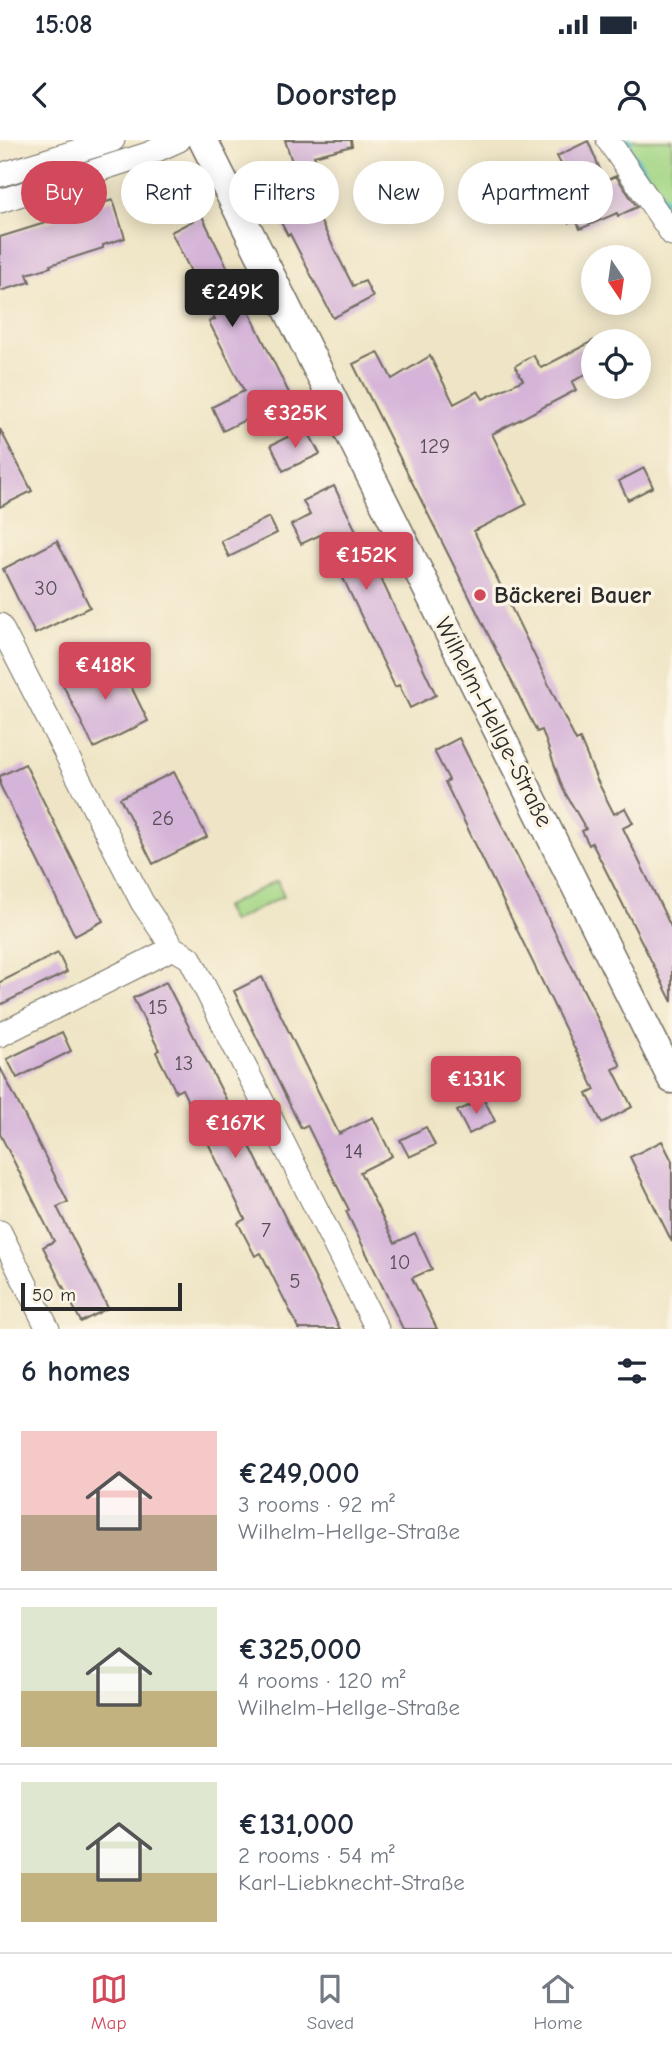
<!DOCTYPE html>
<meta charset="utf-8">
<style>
:root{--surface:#fff;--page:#f6f6f7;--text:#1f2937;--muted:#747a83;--line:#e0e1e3;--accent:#d1495b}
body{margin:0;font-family:"Comic Neue",sans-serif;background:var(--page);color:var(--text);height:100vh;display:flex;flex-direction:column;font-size:26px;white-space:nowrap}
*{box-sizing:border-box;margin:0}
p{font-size:23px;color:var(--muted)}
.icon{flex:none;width:38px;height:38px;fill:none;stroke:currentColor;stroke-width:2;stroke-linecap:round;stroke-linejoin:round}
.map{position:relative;height:1189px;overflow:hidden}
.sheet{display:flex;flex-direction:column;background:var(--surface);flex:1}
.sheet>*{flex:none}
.banner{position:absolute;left:21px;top:21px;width:630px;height:63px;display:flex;gap:14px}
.needle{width:46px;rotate:167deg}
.fabs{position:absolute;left:581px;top:105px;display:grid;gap:14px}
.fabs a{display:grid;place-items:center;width:70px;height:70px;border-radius:50%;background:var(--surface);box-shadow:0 4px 18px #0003;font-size:35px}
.scale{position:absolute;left:21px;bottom:18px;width:161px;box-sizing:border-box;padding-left:7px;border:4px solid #2b2b2b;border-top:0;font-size:19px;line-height:24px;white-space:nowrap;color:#2b2b2b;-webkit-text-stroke:5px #fcf5e5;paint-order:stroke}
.price{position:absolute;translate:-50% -60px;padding:0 16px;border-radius:7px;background:var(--accent);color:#fff;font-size:23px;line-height:46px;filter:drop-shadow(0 2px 4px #0008)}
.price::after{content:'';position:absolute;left:50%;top:42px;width:21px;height:16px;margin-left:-10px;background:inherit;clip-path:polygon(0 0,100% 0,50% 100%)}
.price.active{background:#222;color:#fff}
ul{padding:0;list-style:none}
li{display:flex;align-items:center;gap:21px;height:175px;padding:0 21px}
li+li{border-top:2px solid var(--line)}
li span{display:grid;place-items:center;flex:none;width:196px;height:140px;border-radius:0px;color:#555}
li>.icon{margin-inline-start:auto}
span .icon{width:84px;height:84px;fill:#fffc;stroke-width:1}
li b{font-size:30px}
h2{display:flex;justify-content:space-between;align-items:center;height:84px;padding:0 21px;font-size:30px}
.pill{padding:0 24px;border-radius:32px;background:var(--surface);box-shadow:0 4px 18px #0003;font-size:24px;line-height:63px}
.pill.active{background:var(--accent);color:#fff}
.status{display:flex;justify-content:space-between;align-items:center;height:49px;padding:0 35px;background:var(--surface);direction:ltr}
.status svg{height:19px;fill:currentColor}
header{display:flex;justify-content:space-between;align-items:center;height:91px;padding:0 21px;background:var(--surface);font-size:32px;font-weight:700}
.tab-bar{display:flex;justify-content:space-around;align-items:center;height:98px;border-top:2px solid var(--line);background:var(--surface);font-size:19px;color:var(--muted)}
.tab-bar a{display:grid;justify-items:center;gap:4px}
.tab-bar .active{color:var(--accent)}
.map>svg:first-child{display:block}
</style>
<div class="status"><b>15:08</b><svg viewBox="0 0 49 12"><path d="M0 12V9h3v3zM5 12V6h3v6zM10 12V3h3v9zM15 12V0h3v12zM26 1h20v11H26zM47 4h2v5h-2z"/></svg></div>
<header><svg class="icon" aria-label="back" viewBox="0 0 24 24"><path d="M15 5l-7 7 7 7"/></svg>Doorstep<svg class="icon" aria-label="person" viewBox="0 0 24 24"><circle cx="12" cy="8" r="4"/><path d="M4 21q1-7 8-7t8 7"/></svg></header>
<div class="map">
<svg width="672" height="1189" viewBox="0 0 672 1189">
<rect width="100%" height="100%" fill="#fcf5e5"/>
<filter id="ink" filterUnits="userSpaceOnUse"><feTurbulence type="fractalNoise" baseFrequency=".0143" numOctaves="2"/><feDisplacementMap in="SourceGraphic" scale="14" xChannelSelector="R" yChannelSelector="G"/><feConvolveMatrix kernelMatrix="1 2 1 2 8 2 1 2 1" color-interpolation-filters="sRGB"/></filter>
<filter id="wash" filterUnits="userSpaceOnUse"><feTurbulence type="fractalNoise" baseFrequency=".00686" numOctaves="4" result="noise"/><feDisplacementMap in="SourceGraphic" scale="28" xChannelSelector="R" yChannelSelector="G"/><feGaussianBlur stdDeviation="1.57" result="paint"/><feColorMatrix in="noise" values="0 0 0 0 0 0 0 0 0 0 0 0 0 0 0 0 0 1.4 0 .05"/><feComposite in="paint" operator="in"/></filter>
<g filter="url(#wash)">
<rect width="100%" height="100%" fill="#efe5c6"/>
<path fill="#a3d584" stroke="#678058" stroke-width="2" d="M616,0H672V84Z
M277,741L284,756L232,782L224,767Z"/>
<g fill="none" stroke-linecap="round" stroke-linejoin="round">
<path stroke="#48b7c0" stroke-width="6" d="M629,0L630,10L672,72"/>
</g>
<g id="blocks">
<path fill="#d5b4d9" d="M285,0H351L352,6L314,16L316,21L294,28Z
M588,1L605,41L616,36L637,67L618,76L617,73L580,89L576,80L569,83L559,61L576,54L557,16Z
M294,28L353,146L365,141L373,157L333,178L290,94L288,96L271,63L276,61L266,38Z
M93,59L95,65L113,60L125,98L103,105V108L50,125L51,127L27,134L30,142L0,151V97L58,79L56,71Z
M202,76L291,257L223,291L212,267L244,251L209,182L215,179L171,92Z
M593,201V230L572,242L576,250L492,294L527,364L474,391L576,601L580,599L597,640L614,674L625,668L633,683L623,688L672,789V862L592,703L589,705L582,691L586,689L563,649L542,590L537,592L353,224L378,212L392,239L430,216L454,264L478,251L483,259L523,240L515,226L533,215L541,228Z
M306,288L320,314L283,331L271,305Z
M0,289L32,351L0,367Z
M644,328L653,347L628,360L619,341Z
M334,346L358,395L360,394L436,555L410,568L399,545L395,547L322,394L301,404L291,385L310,375L303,361Z
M269,377L277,393L229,417L221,401Z
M57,401L90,467L35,494L3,429Z
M116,516L148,581L94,608L62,543Z
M459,598L621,926L613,929L632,967L602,983L587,954L595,950L445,642L449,640L434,611Z
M25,624L103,781L75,796L0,645V636Z
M174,632L207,697L153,724L120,658Z
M58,813L67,832L0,865V842Z
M262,837L339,994L373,977L392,1016L360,1032L395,1103L415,1093L432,1129L412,1138L437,1189H403L346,1071L349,1070L307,985L301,988L234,851Z
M166,842L250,1006L340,1189H299L261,1113L255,1116L238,1083L245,1079L182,949L176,952L156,912L159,910L133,858Z
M62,892L71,911L17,938L7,919Z
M0,927L68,1062L57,1067L108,1168L81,1182L43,1107L54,1101L0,994Z
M484,959L495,981L469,994L457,971Z
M426,987L435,1005L409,1017L400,1000Z
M662,1001L672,1021V1102L630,1017Z"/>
</g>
</g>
<g filter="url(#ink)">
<use href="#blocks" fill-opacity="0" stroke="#706c61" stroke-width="2"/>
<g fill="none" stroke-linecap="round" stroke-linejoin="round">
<g stroke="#706c61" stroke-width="25">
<path id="minor" d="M608,0L672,94
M0,35L113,0
M0,61L148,14L179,0
M0,485L142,762L173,808L190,818L377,1189
M0,895L173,808
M0,1092L48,1189"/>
</g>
<g stroke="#706c61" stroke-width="31">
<path id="major" d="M203,0L672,939"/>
</g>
<use href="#minor" stroke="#fff" stroke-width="23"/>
<use href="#major" stroke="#fff" stroke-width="28"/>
</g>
</g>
<circle fill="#d1495b" stroke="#fcf5e5" stroke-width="2.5" cx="480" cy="455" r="7"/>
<g text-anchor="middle" stroke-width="7" stroke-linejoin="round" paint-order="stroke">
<g font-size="21" fill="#564d56">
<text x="435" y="313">129</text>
<text x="46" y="455">30</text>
<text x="163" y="685">26</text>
<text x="158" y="874">15</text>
<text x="184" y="930">13</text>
<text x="354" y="1018">14</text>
<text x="266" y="1097">7</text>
<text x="400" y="1129">10</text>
<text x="295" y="1148">5</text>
</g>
<g font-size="24" font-weight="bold" fill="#2b2b2b" stroke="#fcf5e5" text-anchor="start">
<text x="494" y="463">Bäckerei Bauer</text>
</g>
<g font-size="24" fill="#2b2b2b" stroke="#fcf5e5">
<text transform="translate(494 582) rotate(63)" y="8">Wilhelm-Hellge-Straße</text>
</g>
</g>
</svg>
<div class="fabs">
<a><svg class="needle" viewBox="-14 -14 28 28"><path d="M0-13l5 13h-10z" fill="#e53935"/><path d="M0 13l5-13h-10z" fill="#747a83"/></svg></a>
<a><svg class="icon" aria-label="locate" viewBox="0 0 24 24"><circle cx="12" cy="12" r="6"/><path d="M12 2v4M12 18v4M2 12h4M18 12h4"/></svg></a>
</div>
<div class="scale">50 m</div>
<b class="price active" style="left:232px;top:189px">€249K</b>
<b class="price" style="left:295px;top:310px">€325K</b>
<b class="price" style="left:366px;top:452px">€152K</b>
<b class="price" style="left:105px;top:562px">€418K</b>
<b class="price" style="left:476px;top:976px">€131K</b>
<b class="price" style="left:235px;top:1020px">€167K</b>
<div class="banner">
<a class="pill active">Buy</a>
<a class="pill">Rent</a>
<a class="pill">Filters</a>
<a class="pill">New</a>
<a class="pill">Apartment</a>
</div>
</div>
<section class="sheet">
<h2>6 homes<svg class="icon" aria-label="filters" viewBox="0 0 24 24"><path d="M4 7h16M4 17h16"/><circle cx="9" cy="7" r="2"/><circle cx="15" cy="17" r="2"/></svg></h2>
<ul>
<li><span style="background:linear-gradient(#f6c9c9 60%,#b9a48a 0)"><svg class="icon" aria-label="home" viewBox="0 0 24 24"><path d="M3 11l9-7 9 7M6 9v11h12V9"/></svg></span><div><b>€249,000</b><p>3 rooms · 92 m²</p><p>Wilhelm-Hellge-Straße</p></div></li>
<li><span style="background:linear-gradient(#dfe7d0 60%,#c2b280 0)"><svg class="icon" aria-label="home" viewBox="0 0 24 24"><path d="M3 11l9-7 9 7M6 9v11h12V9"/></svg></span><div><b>€325,000</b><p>4 rooms · 120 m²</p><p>Wilhelm-Hellge-Straße</p></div></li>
<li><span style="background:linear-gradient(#dfe7d0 65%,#c2b280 0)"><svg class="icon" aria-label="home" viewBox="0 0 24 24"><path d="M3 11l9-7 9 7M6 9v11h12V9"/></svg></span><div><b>€131,000</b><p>2 rooms · 54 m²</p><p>Karl-Liebknecht-Straße</p></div></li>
</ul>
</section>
<nav class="tab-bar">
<a class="active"><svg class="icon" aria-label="map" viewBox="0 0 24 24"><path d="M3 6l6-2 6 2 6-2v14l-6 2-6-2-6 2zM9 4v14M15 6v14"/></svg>Map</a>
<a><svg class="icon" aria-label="saved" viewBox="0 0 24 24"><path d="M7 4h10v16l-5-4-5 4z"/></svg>Saved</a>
<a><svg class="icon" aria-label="home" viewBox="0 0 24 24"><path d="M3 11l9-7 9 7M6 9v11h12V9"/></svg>Home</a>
</nav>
